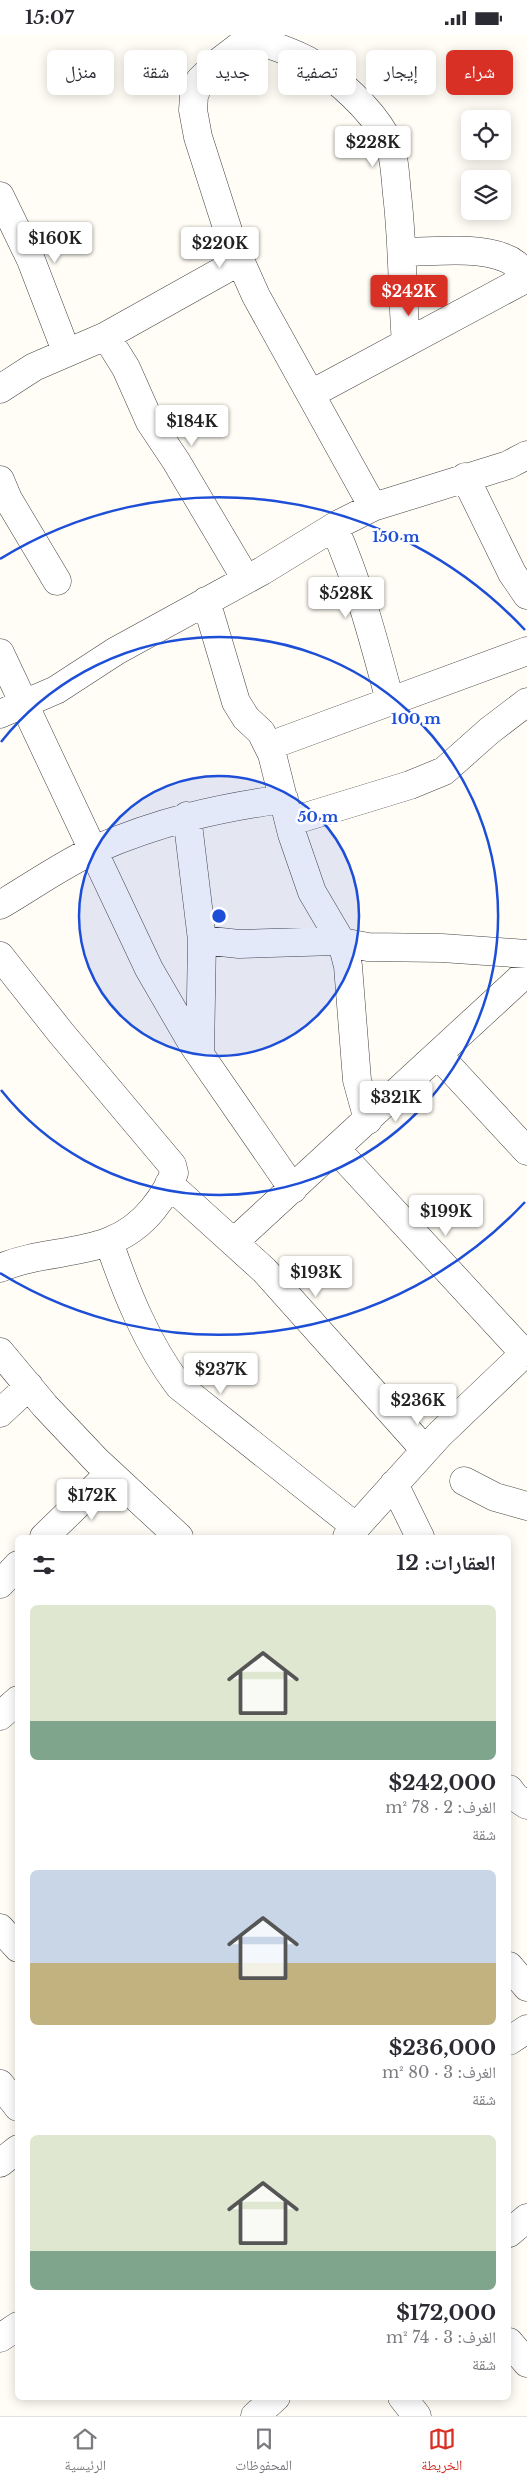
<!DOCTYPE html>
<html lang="ar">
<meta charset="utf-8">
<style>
:root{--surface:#fff;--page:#f2f2f3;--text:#2b2b33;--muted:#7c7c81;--line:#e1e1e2;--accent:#d93025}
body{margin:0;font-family:"Libre Baskerville","Noto Naskh Arabic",serif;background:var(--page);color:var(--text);direction:rtl;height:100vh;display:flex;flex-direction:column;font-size:19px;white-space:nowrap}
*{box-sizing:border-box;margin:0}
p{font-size:16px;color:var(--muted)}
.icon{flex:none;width:28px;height:28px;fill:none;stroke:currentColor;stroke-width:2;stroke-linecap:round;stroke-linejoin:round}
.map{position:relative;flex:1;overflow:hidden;direction:ltr}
.drawer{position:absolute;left:15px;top:1500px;width:496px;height:865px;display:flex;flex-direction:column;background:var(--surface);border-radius:8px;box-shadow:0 2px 12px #0003;direction:rtl}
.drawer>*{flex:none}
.banner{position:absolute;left:15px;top:15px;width:498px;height:45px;direction:rtl;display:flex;gap:10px}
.tools{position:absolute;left:461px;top:75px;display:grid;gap:10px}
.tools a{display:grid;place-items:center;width:50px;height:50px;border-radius:8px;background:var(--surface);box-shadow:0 2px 12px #0003;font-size:25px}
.price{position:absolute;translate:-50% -42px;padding:0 11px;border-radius:5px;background:#fff;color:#222;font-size:16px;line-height:32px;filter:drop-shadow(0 1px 2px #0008)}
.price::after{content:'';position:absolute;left:50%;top:30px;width:15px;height:11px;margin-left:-8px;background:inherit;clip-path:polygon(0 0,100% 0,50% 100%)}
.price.active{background:var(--accent);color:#fff}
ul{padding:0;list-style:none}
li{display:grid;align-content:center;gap:10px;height:265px;padding:0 15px}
li span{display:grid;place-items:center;height:155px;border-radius:8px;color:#555}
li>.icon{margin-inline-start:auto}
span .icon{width:90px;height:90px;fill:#fffc;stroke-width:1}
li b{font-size:21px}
h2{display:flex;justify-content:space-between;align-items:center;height:60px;padding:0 15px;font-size:21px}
.tag{padding:0 18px;border-radius:8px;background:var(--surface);box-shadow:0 2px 12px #0003;font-size:18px;line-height:45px}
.tag.active{background:var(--accent);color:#fff}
.status{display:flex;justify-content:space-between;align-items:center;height:35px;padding:0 25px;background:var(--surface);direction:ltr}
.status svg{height:14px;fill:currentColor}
.dock{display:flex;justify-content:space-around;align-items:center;height:70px;border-top:1px solid var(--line);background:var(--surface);font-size:14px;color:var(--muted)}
.dock a{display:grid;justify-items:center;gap:2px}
.dock .active{color:var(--accent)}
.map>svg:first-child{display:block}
</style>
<div class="status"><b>15:07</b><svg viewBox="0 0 49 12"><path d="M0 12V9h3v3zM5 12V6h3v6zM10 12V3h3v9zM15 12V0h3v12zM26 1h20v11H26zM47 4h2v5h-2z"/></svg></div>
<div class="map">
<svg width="527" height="2381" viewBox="0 0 527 2381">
<rect width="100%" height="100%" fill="#fffdf5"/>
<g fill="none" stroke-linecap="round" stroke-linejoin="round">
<g stroke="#444" stroke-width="29">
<path id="minor" d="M254,0L220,26L200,45L194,61L193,75L198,102L231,205L256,261L373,472
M252,3C271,11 295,17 312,28C338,45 369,72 385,100C395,118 395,140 397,159C403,209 402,258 406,308
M0,161L31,225L66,316
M403,217C433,217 477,211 505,223C514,226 520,233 527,240
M106,301L126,333L150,387L176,426L246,544
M0,354L34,332L106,301L240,226
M311,359L527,243
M465,442L512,538L527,560
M0,445L8,464L57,546
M334,492C359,549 374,606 390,666
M206,566L236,667L246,683L261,697L272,719L292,799L312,857L342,908L348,931L357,1045L368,1085
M0,618L149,934L192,1008L293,1154
M0,679L56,655L116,616L262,536L337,490L373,472L508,430L527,420
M269,711L527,616
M187,781L202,905L200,1019
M289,787L410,750L444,736L489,696L527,667
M0,870C31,852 63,829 96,814C158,787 217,773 284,764
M202,905L239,909L336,906L368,912L442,913L527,919
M0,921L61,998L172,1130L174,1138C170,1151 161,1164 153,1174C111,1226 54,1210 0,1233
M439,1021L527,1116
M336,1114L524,1318
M169,1149L264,1235L425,1415
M109,1207C126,1257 147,1309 179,1351L356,1492
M234,1207L527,937
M0,1317L45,1371L97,1426L179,1502
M0,1378L29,1351
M464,1446L495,1462L527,1471
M394,1449L420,1502
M44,1502L110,1438
M347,1502L439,1400L527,1316
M0,1549L18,1530
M0,1681L18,1665
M509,1754L515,1762L527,1770
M0,1893L18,1913
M509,1931L527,1952
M509,2006L527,1994
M0,2049L18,2072
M0,2128L18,2114
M509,2198L527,2183
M0,2303L18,2291
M509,2307L527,2328
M402,2362L417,2381
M255,2381L276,2362"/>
</g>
<use href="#minor" stroke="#fff" stroke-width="28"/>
</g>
<circle cx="219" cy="881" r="140" fill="#1d4ed8" fill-opacity=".12"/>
<g fill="none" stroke="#1d4ed8" stroke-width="2.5">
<circle cx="219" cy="881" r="140"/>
<path d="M1 707A279 279 0 1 1 1 1055"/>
<path d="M525 1167A419 419 0 0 1 0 1238M0 524A419 419 0 0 1 525 595"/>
</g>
<circle cx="219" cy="881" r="8" fill="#1d4ed8" stroke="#fff" stroke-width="2.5"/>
<g font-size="15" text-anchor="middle" font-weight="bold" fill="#1d4ed8" stroke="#fff" stroke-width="5" stroke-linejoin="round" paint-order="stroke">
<text x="396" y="507">150 m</text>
<text x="416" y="689">100 m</text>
<text x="318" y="787">50 m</text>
</g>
</svg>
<div class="tools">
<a><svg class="icon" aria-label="locate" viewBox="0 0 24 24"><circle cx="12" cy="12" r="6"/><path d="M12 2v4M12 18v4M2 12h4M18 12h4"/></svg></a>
<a><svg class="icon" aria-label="layers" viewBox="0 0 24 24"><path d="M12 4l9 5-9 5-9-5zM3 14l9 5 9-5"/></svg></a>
</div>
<b class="price" style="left:373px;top:133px">$228K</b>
<b class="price" style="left:55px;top:229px">$160K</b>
<b class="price" style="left:220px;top:234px">$220K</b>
<b class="price active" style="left:409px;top:282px">$242K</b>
<b class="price" style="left:192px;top:412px">$184K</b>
<b class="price" style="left:346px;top:584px">$528K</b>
<b class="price" style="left:396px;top:1088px">$321K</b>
<b class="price" style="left:446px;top:1202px">$199K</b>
<b class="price" style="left:316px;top:1263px">$193K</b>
<b class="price" style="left:221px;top:1360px">$237K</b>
<b class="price" style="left:418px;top:1391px">$236K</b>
<b class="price" style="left:92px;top:1486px">$172K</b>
<div class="banner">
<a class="tag active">شراء</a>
<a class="tag">إيجار</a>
<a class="tag">تصفية</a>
<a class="tag">جديد</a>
<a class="tag">شقة</a>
<a class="tag">منزل</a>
</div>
<section class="drawer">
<h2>العقارات: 12<svg class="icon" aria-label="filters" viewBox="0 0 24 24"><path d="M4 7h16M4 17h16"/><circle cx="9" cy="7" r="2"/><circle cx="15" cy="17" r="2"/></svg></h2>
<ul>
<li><span style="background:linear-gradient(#dfe7d0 75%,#7fa58c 0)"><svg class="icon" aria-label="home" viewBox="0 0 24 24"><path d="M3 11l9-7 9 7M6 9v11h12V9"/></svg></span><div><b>$242,000</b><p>الغرف: 2 · 78 m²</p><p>شقة</p></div></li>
<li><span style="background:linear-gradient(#c9d6e8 60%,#c2b280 0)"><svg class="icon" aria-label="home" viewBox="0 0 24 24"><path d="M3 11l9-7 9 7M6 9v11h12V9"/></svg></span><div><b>$236,000</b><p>الغرف: 3 · 80 m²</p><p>شقة</p></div></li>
<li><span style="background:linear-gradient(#dfe7d0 75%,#7fa58c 0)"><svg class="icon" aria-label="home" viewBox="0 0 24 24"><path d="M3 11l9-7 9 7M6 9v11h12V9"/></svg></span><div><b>$172,000</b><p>الغرف: 3 · 74 m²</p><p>شقة</p></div></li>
</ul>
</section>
</div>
<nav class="dock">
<a class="active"><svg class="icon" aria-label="map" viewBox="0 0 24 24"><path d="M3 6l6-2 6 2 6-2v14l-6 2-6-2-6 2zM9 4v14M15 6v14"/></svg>الخريطة</a>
<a><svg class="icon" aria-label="saved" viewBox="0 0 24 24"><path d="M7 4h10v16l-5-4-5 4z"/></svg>المحفوظات</a>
<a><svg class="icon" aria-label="home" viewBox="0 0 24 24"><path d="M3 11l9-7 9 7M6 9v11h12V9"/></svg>الرئيسية</a>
</nav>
